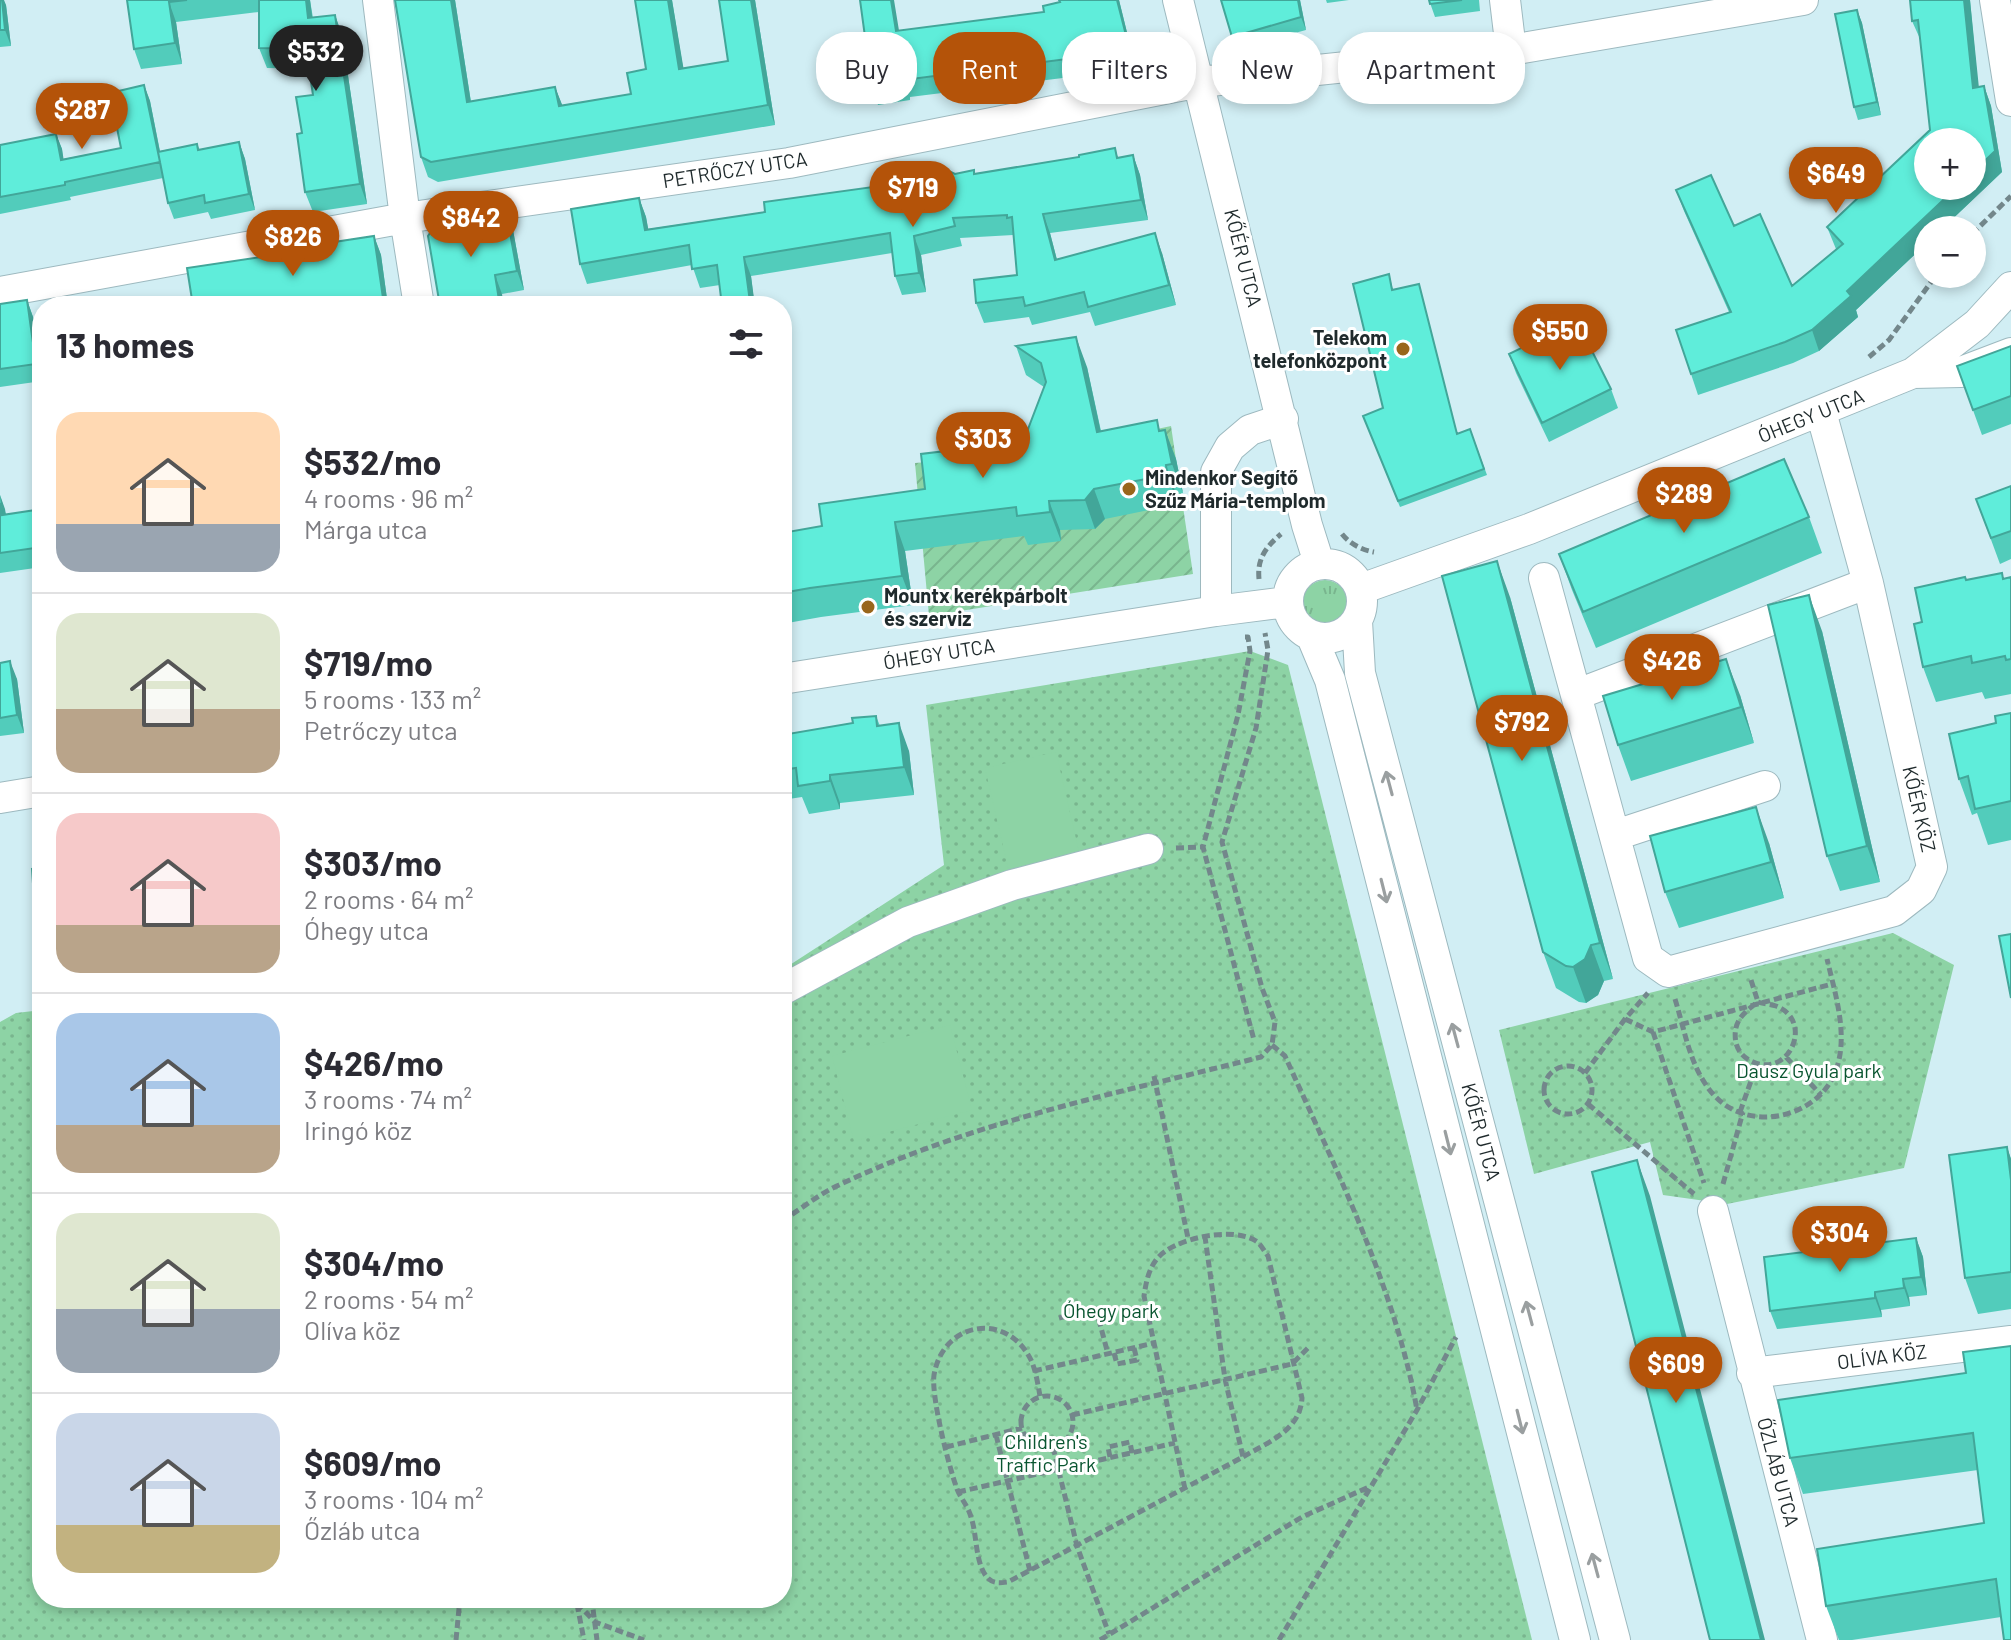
<!DOCTYPE html>
<meta charset="utf-8">
<style>
:root{--surface:#fff;--page:#f2f2f3;--text:#2b2b33;--muted:#7c7c81;--line:#e1e1e2;--accent:#b45309}
body{margin:0;font-family:Barlow,sans-serif;background:var(--page);color:var(--text);height:100vh;display:flex;flex-direction:column;font-size:30px;white-space:nowrap}
*{box-sizing:border-box;margin:0}
p{font-size:26px;color:var(--muted)}
.icon{flex:none;width:44px;height:44px;fill:none;stroke:currentColor;stroke-width:2;stroke-linecap:round;stroke-linejoin:round}
.map{position:relative;flex:1;overflow:hidden}
.drawer{position:absolute;left:32px;top:296px;width:760px;height:1312px;display:flex;flex-direction:column;background:var(--surface);border-radius:32px;box-shadow:0 4px 12px #0003}
.drawer>*{flex:none}
.hud{position:absolute;left:816px;top:32px;width:760px;height:72px;display:flex;gap:16px}
.controls{position:absolute;left:1914px;top:128px;display:grid;gap:16px}
.controls a{display:grid;place-items:center;width:72px;height:72px;border-radius:50%;background:var(--surface);box-shadow:0 4px 12px #0003;font-size:40px}
.price{position:absolute;translate:-50% -68px;padding:0 18px;border-radius:28px;background:var(--accent);color:#fff;font-size:26px;line-height:52px;filter:drop-shadow(0 2px 4px #0008)}
.price::after{content:'';position:absolute;left:50%;top:48px;width:24px;height:18px;margin-left:-12px;background:inherit;clip-path:polygon(0 0,100% 0,50% 100%)}
.price.active{background:#222;color:#fff}
ul{padding:0;list-style:none}
li{display:flex;align-items:center;gap:24px;height:200px;padding:0 24px}
li+li{border-top:2px solid var(--line)}
li span{display:grid;place-items:center;flex:none;width:224px;height:160px;border-radius:24px;color:#555}
li>.icon{margin-inline-start:auto}
span .icon{width:96px;height:96px;fill:#fffc;stroke-width:1}
li b{font-size:34px}
h2{display:flex;justify-content:space-between;align-items:center;height:96px;padding:0 24px;font-size:34px}
.pill{padding:0 28px;border-radius:32px;background:var(--surface);box-shadow:0 4px 12px #0003;font-size:28px;line-height:72px}
.pill.active{background:var(--accent);color:#fff}
.map>svg:first-child{display:block}
</style>
<div class="map">
<svg width="2011" height="1640" viewBox="0 0 2011 1640">
<defs>
<pattern id="grass-tufts" width="24" height="20" patternUnits="userSpaceOnUse" patternTransform="scale(2)"><rect width="24" height="20" fill="#8dd3a5"/><path d="M3 7l-1-3M5 7V3M7 7l1-3M15 17l-1-3M17 17v-4M19 17l1-3" fill="none" stroke="#79b58e"/></pattern>
<pattern id="park-dots" width="8" height="8" patternUnits="userSpaceOnUse" patternTransform="scale(2)"><rect width="8" height="8" fill="#8dd3a5"/><path d="M2 2h.1M6 6h.1" fill="none" stroke="#79b58e" stroke-width="1.8" stroke-linecap="round"/></pattern>
<pattern id="garden-furrows" width="10" height="10" patternUnits="userSpaceOnUse" patternTransform="scale(2)"><rect width="10" height="10" fill="#8dd3a5"/><path d="M-1 1l2-2M0 10L10 0M9 11l2-2" fill="none" stroke="#79b58e"/></pattern>
</defs>
<rect width="100%" height="100%" fill="#d1eef4"/>
<path fill="url(#grass-tufts)" d="M1303 602a22 22 0 1 1 44 0a22 22 0 1 1-44 0Z"/>
<path fill="url(#park-dots)" d="M1250,651L1288,665L1532,1640H0V1022L16,1013L42,1010V1598H782V970L944,865L926,705Z
M1893,933L1954,965L1904,1168L1727,1204L1663,1195L1650,1142L1534,1174L1499,1030Z"/>
<path fill="url(#garden-furrows)" d="M1171,426L1193,574L929,616L915,463L1050,452Z"/>
<path fill="#8dd3a5" d="M1056,752L1080,856L1009,872L985,768Z
M950,1025L972,1110L854,1141L832,1056Z"/>
<g fill="none" stroke-linecap="round" stroke-linejoin="round">
<g stroke="#9db9bf" stroke-width="32">
<path id="minor" d="M378,0L405,218L419,306
M1178,0L1307,525L1319,563
M1505,0L1511,50
M1995,0L2011,101
M0,292L405,218L789,163L1200,82L1511,50L1803,0
M1913,373L1961,372L2011,353
M1288 601a37 37 0 1 1 74 0a37 37 0 1 1-74 0Z
M1544,578L1648,958L1668,972L1894,911L1921,890L1932,867L1868,583L1821,412
M1361,589L1529,529L1913,373L1977,324L2011,287
M1216,611V472L1230,447L1250,430L1283,419
M1357,621L1360,673L1615,1640
M1312,637L1330,680L1575,1640
M782,679L1216,611L1287,602
M1578,694L1868,583
M0,798L42,791
M1616,835L1765,786
M782,990L908,922L1012,885L1148,849
M1713,1211L1822,1640
M1752,1373L2011,1341"/>
</g>
<path stroke="#73878b" stroke-width="5" stroke-dasharray="8 4" stroke-linecap="butt" d="M1972,234L2011,196
M1869,357L1889,340L1937,274
M1342,534C1350,544 1362,550 1374,552
M1259,579C1257,558 1266,547 1281,534
M1245,637H1248L1250,651L1238,715L1203,847L1254,1040
M1176,848L1203,847
M1751,980L1758,1002
M1675,999C1685,1031 1690,1068 1713,1094C1748,1135 1822,1118 1837,1067C1848,1033 1835,993 1827,959
M1758,1002C1763,1004 1770,1004 1776,1006C1815,1021 1789,1080 1751,1061C1743,1057 1738,1051 1736,1043C1732,1022 1743,1013 1758,1002Z
M1625,1019L1653,1032L1832,984
M1653,1032L1704,1183
M1272,1045L1285,1056C1335,1167 1396,1290 1417,1410
M1786,1057L1821,1095
M1544 1090a24 24 0 1 1 48 0a24 24 0 1 1-48 0Z
M1585,1073L1625,1019L1648,993
M1154,1076L1188,1238
M1588,1104L1694,1194
M1740,1112L1757,1064
M1723,1184L1743,1112
M782,1221C801,1209 819,1194 839,1185C973,1121 1119,1093 1261,1057L1272,1045L1275,1022L1262,988L1222,842L1256,728L1268,650L1265,633
M1059,1318L1096,1309L1108,1354
M1114,1353L1117,1364L1137,1360L1134,1348
M1034,1371L1154,1343
M1040,1396C1038,1385 1036,1371 1031,1360C1007,1311 943,1321 934,1375C931,1397 949,1467 957,1489C961,1499 968,1506 971,1517C977,1534 975,1561 986,1576C992,1584 999,1583 1008,1582L1243,1457L1225,1379L1205,1237
M1021 1422a26 26 0 1 1 52 0a26 26 0 1 1-52 0Z
M1072,1415L1292,1364L1310,1346
M996,1435L1030,1571
M946,1447L1022,1428
M1053,1447L1077,1546L1109,1634
M1110,1457L1108,1447L1130,1442L1132,1453
M1185,1489L1144,1296C1146,1283 1148,1271 1156,1260C1172,1238 1233,1226 1256,1241C1261,1244 1264,1251 1268,1256L1302,1398C1300,1431 1268,1442 1243,1457
M958,1492L1175,1443
M596,1598L593,1609L597,1640
M577,1603L595,1622L644,1640
M577,1604L584,1640
M456,1640L460,1598
M1100,1640L1302,1517L1371,1486
M1279,1640L1417,1410L1456,1337"/>
<use href="#minor" stroke="#fff" stroke-width="30"/>
</g>
<path fill="#52ccbb" d="M0,0L6,5L11,46L0,47Z
M127,0H310L313,18L335,15L342,35L367,204L313,212L305,192L302,133L313,95L309,69L267,68L259,48V12L176,22L182,64L141,69L134,49Z
M395,0H455L471,102L555,87L562,105L631,94L646,69L635,0H672L683,68L728,61L719,0H755L775,125L438,182L428,177L421,157Z
M1059,0H1119L1136,69L910,97V100L878,105L872,88L899,31L1044,12L1060,2Z
M1300,0L1306,30L1236,49L1232,37Z
M1326,0H1349L1327,3Z
M1429,0H1479L1480,11L1435,17Z
M1910,0H1970L1978,87L1984,86L1991,106L2002,172L1856,310L1858,317L1819,351L1793,363L1698,395L1691,374L1729,312L1684,211L1676,190L1734,226L1792,286L1836,249L1827,227L1930,130L1921,41L1912,21Z
M1857,10L1862,23L1881,115L1858,120L1854,107Z
M144,85L150,101L160,151L197,144L200,150L239,142L245,159L255,210L211,219L208,212L174,219L168,203L163,178L70,197L71,200L0,214V145L56,134L62,149L63,159L121,148Z
M1115,148L1118,158L1133,155L1140,175L1148,220L1050,233L1057,260L1162,253L1176,305L1095,326L1090,312L1032,325L1029,317L984,323L976,303L1017,275L1013,235L960,238L962,246L921,255L926,292L902,295L895,276L892,253L751,276L754,302L722,306L720,285L700,288L692,265L587,284L580,264L639,198L646,217L648,229L765,212L955,174H975L1079,157Z
M506,211L513,230L524,290L502,294L428,236Z
M374,236L381,255L388,306H193L302,251Z
M1389,274L1393,290L1419,284L1457,434L1470,429L1487,475L1400,507L1363,416L1383,408Z
M27,300L33,317L42,381L0,387V304Z
M1016,346L1087,367L1101,431L1165,430L1176,459L1183,493L1176,494L1178,504L1105,519L1095,529L1060,530L1061,541L1028,545L1024,536L905,551L913,605L821,617L782,624V533L822,526L925,489L1023,442L1044,387L1026,375Z
M2011,346V424L1982,435L1957,366Z
M1509,354L1611,389L1618,408L1549,442L1516,373Z
M2011,486V559L2000,564L1976,499Z
M0,495L6,515L42,509V567L0,573Z
M1809,517L1822,553L1596,648L1572,590L1559,554Z
M2011,577V694L1985,699L1982,692L1936,702L1923,667L1922,622L1967,580L2004,579Z
M1510,597L1613,979L1604,981L1598,995L1586,1003L1579,1002L1556,988L1543,952Z
M1822,631L1880,882L1840,891L1827,856Z
M0,663L17,679L24,733L0,736Z
M1740,695L1754,743L1631,781L1618,745Z
M2011,713V840L1988,845L1977,813L1972,815L1959,779L1996,723Z
M876,716L880,726L909,751L914,795L840,803V809L809,814L802,797L782,800V735L853,723Z
M1769,843L1784,898L1679,928L1665,892Z
M42,868V946L36,928Z
M2007,1147L2011,1159V1309L1978,1314L1965,1278Z
M1916,1238L1923,1257L1927,1295L1909,1297L1910,1306L1881,1310L1882,1317L1777,1329L1770,1311Z
M2011,1346L2001,1617L1852,1640H1839L1826,1606L1984,1523L1978,1470L1803,1494L1790,1458L1966,1373Z"/>
<path fill="#42a699" d="M2,0H4L6,5L11,46L5,30Z
M306,0H310L315,39L308,18Z
M451,0H455L474,122L467,102Z
M668,0H672L687,89L679,69Z
M751,0H755L775,125L768,105Z
M891,0H894L902,49L896,31Z
M1117,0H1119L1136,69L1130,51Z
M1298,0H1300L1306,30L1301,17Z
M1964,0H1970L1981,108L1973,88Z
M169,2L176,22L182,64L175,43Z
M1857,10L1862,23L1881,115L1877,102Z
M335,15L342,35L367,204L360,184Z
M144,85L150,101L165,178L160,162Z
M1984,86L1991,106L2002,172L1941,230H1928V242L1856,310L1858,317L1819,351L1812,330L1847,291L1958,186H1972V173Z
M555,87L563,107L559,106Z
M56,134L62,149L66,175L61,160Z
M239,142L245,159L255,210L249,194Z
M1133,155L1140,175L1148,220L1141,200Z
M639,198L646,217L652,249L645,230Z
M506,211L513,230L524,290L517,271Z
M1043,214L1050,233L1062,279L1055,260Z
M1155,233L1162,253L1176,305L1169,285Z
M374,236L381,255L388,306H386L383,298Z
M914,236L921,255L926,292L919,273Z
M744,257L751,276L755,306L750,302Z
M495,275L502,294L504,306H500Z
M27,300L33,317L42,381L36,364Z
M1076,337L1087,367L1107,461L1097,432Z
M1165,430L1176,459L1183,493L1172,464Z
M1166,465L1176,494L1178,504L1167,475Z
M1094,489L1105,519L1095,529L1085,500Z
M0,495L5,509L9,534L2,515Z
M1049,501L1060,530L1061,541L1050,512Z
M895,522L905,551L913,605L902,576Z
M1497,561L1510,597L1613,979L1600,943Z
M1809,595L1822,631L1880,882L1867,846Z
M1726,659L1740,695L1754,743L1741,707Z
M10,661L17,679L24,733L17,715Z
M899,723L909,751L914,795L904,767Z
M830,775L840,803V809L830,781Z
M1756,807L1769,843L1784,898L1771,862Z
M1591,945L1604,981L1598,995L1586,1003L1573,967Z
M2007,1147L2011,1159V1180Z
M1637,1160L1650,1196L1765,1640H1761Z
M1916,1238L1923,1257L1927,1295L1921,1277Z
M1903,1279L1909,1297L1910,1306L1904,1288Z
M1875,1292L1881,1310L1882,1317L1875,1298Z"/>
<path fill="#5fedda" stroke="#42a699" stroke-width="2" d="M0,0H2L5,30H0Z
M127,0H187L169,2L175,43L134,49Z
M259,0H306L308,18L335,15L360,184L305,192L297,134L302,133L296,97L313,95L306,49L259,48Z
M395,0H451L467,102L555,87L559,106L631,94L627,73L646,69L635,0H668L679,69L728,61L719,0H751L768,105L431,162L421,157Z
M860,0H891L896,31L1044,12L1043,6L1060,2L1059,0H1117L1130,51L903,80L904,83L872,88Z
M1221,0H1298L1301,17L1232,37Z
M1429,0H1462L1430,4Z
M1910,0H1964L1973,88L1984,86L1995,151L1972,173V142H1928V186H1958L1847,291L1851,296L1812,330L1785,342L1691,374L1676,330L1731,312L1676,190L1711,175L1734,226L1760,214L1792,286L1843,244L1827,227L1930,130L1918,20L1912,21Z
M1857,10L1877,102L1854,107L1835,14Z
M144,85L160,162L65,182V185L0,197V145L56,134L61,160L121,148L110,93Z
M239,142L249,194L205,203L204,195L168,203L158,152L197,144L198,150Z
M1115,148L1117,158L1133,155L1141,200L1043,214L1055,260L1155,233L1169,285L1088,307L1084,292L1025,306L1023,297L976,303L974,280L1017,275L1012,217L1007,218V215L953,218L955,226L914,236L919,273L895,276L890,233L744,257L750,302L768,300V306H722L717,265L692,269L689,245L580,264L571,209L639,198L645,230L765,212L764,202L924,180L923,174H933L938,166L955,174L974,170V174L1079,157V155Z
M506,211L517,271L495,275L500,306H440L428,236L436,224Z
M374,236L383,298L330,306H193L187,268L302,251L301,247Z
M1389,274L1392,290L1419,284L1457,434L1470,429L1484,469L1398,501L1363,416L1383,408L1353,284Z
M27,300L36,364L0,369V304Z
M1577,321L1611,389L1542,423L1509,354Z
M1076,337L1097,432L1157,420L1159,431L1165,430L1172,464L1166,465L1167,475L1094,489L1085,500L1049,501L1050,512L1017,516L1016,507L895,522L902,576L810,588L782,593V533L822,526L819,504L925,489L921,454L1023,442L1046,382L1041,363L1016,346Z
M2011,346V396L1973,410L1957,366Z
M1784,459L1809,517L1583,612L1559,554Z
M2011,486V531L1991,538L1976,499Z
M0,503L2,515L42,509V547L0,553Z
M1497,561L1600,943L1591,945L1585,959L1573,967L1566,966L1543,952L1442,576Z
M2002,573L2003,579L2011,577V659L2006,660L2005,656L1972,663L1971,656L1923,667L1914,624L1922,622L1915,588L1965,577L1966,580Z
M1809,595L1867,846L1827,856L1768,605Z
M1726,659L1741,707L1618,745L1603,696Z
M10,661L17,715L0,718V663Z
M2011,713V801L1975,809L1968,776L1959,779L1949,734L1996,723L1995,716Z
M876,716L877,726L899,723L904,767L830,775V781L798,786L796,768L782,770V735L853,723L852,718Z
M1756,807L1771,862L1665,892L1650,836Z
M42,868V927L36,928L32,869Z
M2011,934V998L1999,936Z
M2007,1147L2011,1180V1272L1965,1278L1949,1155Z
M1637,1160L1761,1640H1710L1592,1172Z
M1916,1238L1921,1277L1903,1279L1904,1288L1875,1292V1298L1770,1311L1764,1257Z
M2011,1346V1640H2004L1996,1579L1826,1606L1817,1549L1984,1523L1973,1433L1790,1458L1778,1400L1966,1373L1963,1352Z"/>
<defs><path id="oneway-shaft" d="M-6 0H5M1.5-3L5.5 0L1.5 3" fill="none" stroke-width="1.6" stroke-linecap="round" stroke-linejoin="round" transform="scale(2)"/></defs>
<g stroke="#9a9fa0">
<use href="#oneway-shaft" transform="translate(1389 783) rotate(-105)"/>
<use href="#oneway-shaft" transform="translate(1384 891) rotate(76)"/>
<use href="#oneway-shaft" transform="translate(1455 1035) rotate(-105)"/>
<use href="#oneway-shaft" transform="translate(1448 1143) rotate(76)"/>
<use href="#oneway-shaft" transform="translate(1529 1313) rotate(-105)"/>
<use href="#oneway-shaft" transform="translate(1520 1422) rotate(76)"/>
<use href="#oneway-shaft" transform="translate(1595 1565) rotate(-105)"/>
</g>
<g fill="#99661b" stroke="#fff" stroke-width="3">
<circle cx="1403" cy="349" r="8"/>
<circle cx="1129" cy="489" r="8"/>
<circle cx="868" cy="607" r="8"/>
</g>
<g text-anchor="middle" stroke-width="6" stroke-linejoin="round" paint-order="stroke">
<g font-size="20" fill="#1f2a2c" stroke="#fff">
<text transform="translate(735 170) rotate(-9)" y="7">PETRŐCZY UTCA</text>
<text transform="translate(1243 258) rotate(76)" y="7">KŐÉR UTCA</text>
<text transform="translate(1811 416) rotate(-22)" y="7">ÓHEGY UTCA</text>
<text transform="translate(939 654) rotate(-9)" y="7">ÓHEGY UTCA</text>
<text transform="translate(1919 809) rotate(77)" y="7">KŐÉR KÖZ</text>
<text transform="translate(1481 1132) rotate(75)" y="7">KŐÉR UTCA</text>
<text transform="translate(1882 1357) rotate(-7)" y="7">OLÍVA KÖZ</text>
<text transform="translate(1778 1472) rotate(75)" y="7">ŐZLÁB UTCA</text>
</g>
<g font-size="20" font-weight="bold" fill="#1f2a2c" stroke="#fff" text-anchor="start">
<text x="1387" y="345" text-anchor="end">Telekom<tspan x="1387" dy="23">telefonközpont</tspan></text>
<text x="1145" y="485">Mindenkor Segítő<tspan x="1145" dy="23">Szűz Mária-templom</tspan></text>
<text x="884" y="603">Mountx kerékpárbolt<tspan x="884" dy="23">és szerviz</tspan></text>
</g>
<g font-size="20" fill="#095530" stroke="#fff">
<text x="1809" y="1078">Dausz Gyula park</text>
<text x="1111" y="1318">Óhegy park</text>
<text x="1046" y="1449">Children's<tspan x="1046" dy="23">Traffic Park</tspan></text>
</g>
</g>
</svg>
<div class="controls">
<a>+</a>
<a>−</a>
</div>
<b class="price active" style="left:316px;top:93px">$532</b>
<b class="price" style="left:82px;top:151px">$287</b>
<b class="price" style="left:1836px;top:215px">$649</b>
<b class="price" style="left:913px;top:229px">$719</b>
<b class="price" style="left:471px;top:259px">$842</b>
<b class="price" style="left:293px;top:278px">$826</b>
<b class="price" style="left:1560px;top:372px">$550</b>
<b class="price" style="left:983px;top:480px">$303</b>
<b class="price" style="left:1684px;top:535px">$289</b>
<b class="price" style="left:1672px;top:702px">$426</b>
<b class="price" style="left:1522px;top:763px">$792</b>
<b class="price" style="left:1840px;top:1274px">$304</b>
<b class="price" style="left:1676px;top:1405px">$609</b>
<div class="hud">
<a class="pill">Buy</a>
<a class="pill active">Rent</a>
<a class="pill">Filters</a>
<a class="pill">New</a>
<a class="pill">Apartment</a>
</div>
<section class="drawer">
<h2>13 homes<svg class="icon" aria-label="filters" viewBox="0 0 24 24"><path d="M4 7h16M4 17h16"/><circle cx="9" cy="7" r="2"/><circle cx="15" cy="17" r="2"/></svg></h2>
<ul>
<li><span style="background:linear-gradient(#ffd9b3 70%,#9aa5b1 0)"><svg class="icon" aria-label="home" viewBox="0 0 24 24"><path d="M3 11l9-7 9 7M6 9v11h12V9"/></svg></span><div><b>$532/mo</b><p>4 rooms · 96 m²</p><p>Márga utca</p></div></li>
<li><span style="background:linear-gradient(#dfe7d0 60%,#b9a48a 0)"><svg class="icon" aria-label="home" viewBox="0 0 24 24"><path d="M3 11l9-7 9 7M6 9v11h12V9"/></svg></span><div><b>$719/mo</b><p>5 rooms · 133 m²</p><p>Petrőczy utca</p></div></li>
<li><span style="background:linear-gradient(#f6c9c9 70%,#b9a48a 0)"><svg class="icon" aria-label="home" viewBox="0 0 24 24"><path d="M3 11l9-7 9 7M6 9v11h12V9"/></svg></span><div><b>$303/mo</b><p>2 rooms · 64 m²</p><p>Óhegy utca</p></div></li>
<li><span style="background:linear-gradient(#a9c7e8 70%,#b9a48a 0)"><svg class="icon" aria-label="home" viewBox="0 0 24 24"><path d="M3 11l9-7 9 7M6 9v11h12V9"/></svg></span><div><b>$426/mo</b><p>3 rooms · 74 m²</p><p>Iringó köz</p></div></li>
<li><span style="background:linear-gradient(#dfe7d0 60%,#9aa5b1 0)"><svg class="icon" aria-label="home" viewBox="0 0 24 24"><path d="M3 11l9-7 9 7M6 9v11h12V9"/></svg></span><div><b>$304/mo</b><p>2 rooms · 54 m²</p><p>Olíva köz</p></div></li>
<li><span style="background:linear-gradient(#c9d6e8 70%,#c2b280 0)"><svg class="icon" aria-label="home" viewBox="0 0 24 24"><path d="M3 11l9-7 9 7M6 9v11h12V9"/></svg></span><div><b>$609/mo</b><p>3 rooms · 104 m²</p><p>Őzláb utca</p></div></li>
</ul>
</section>
</div>
